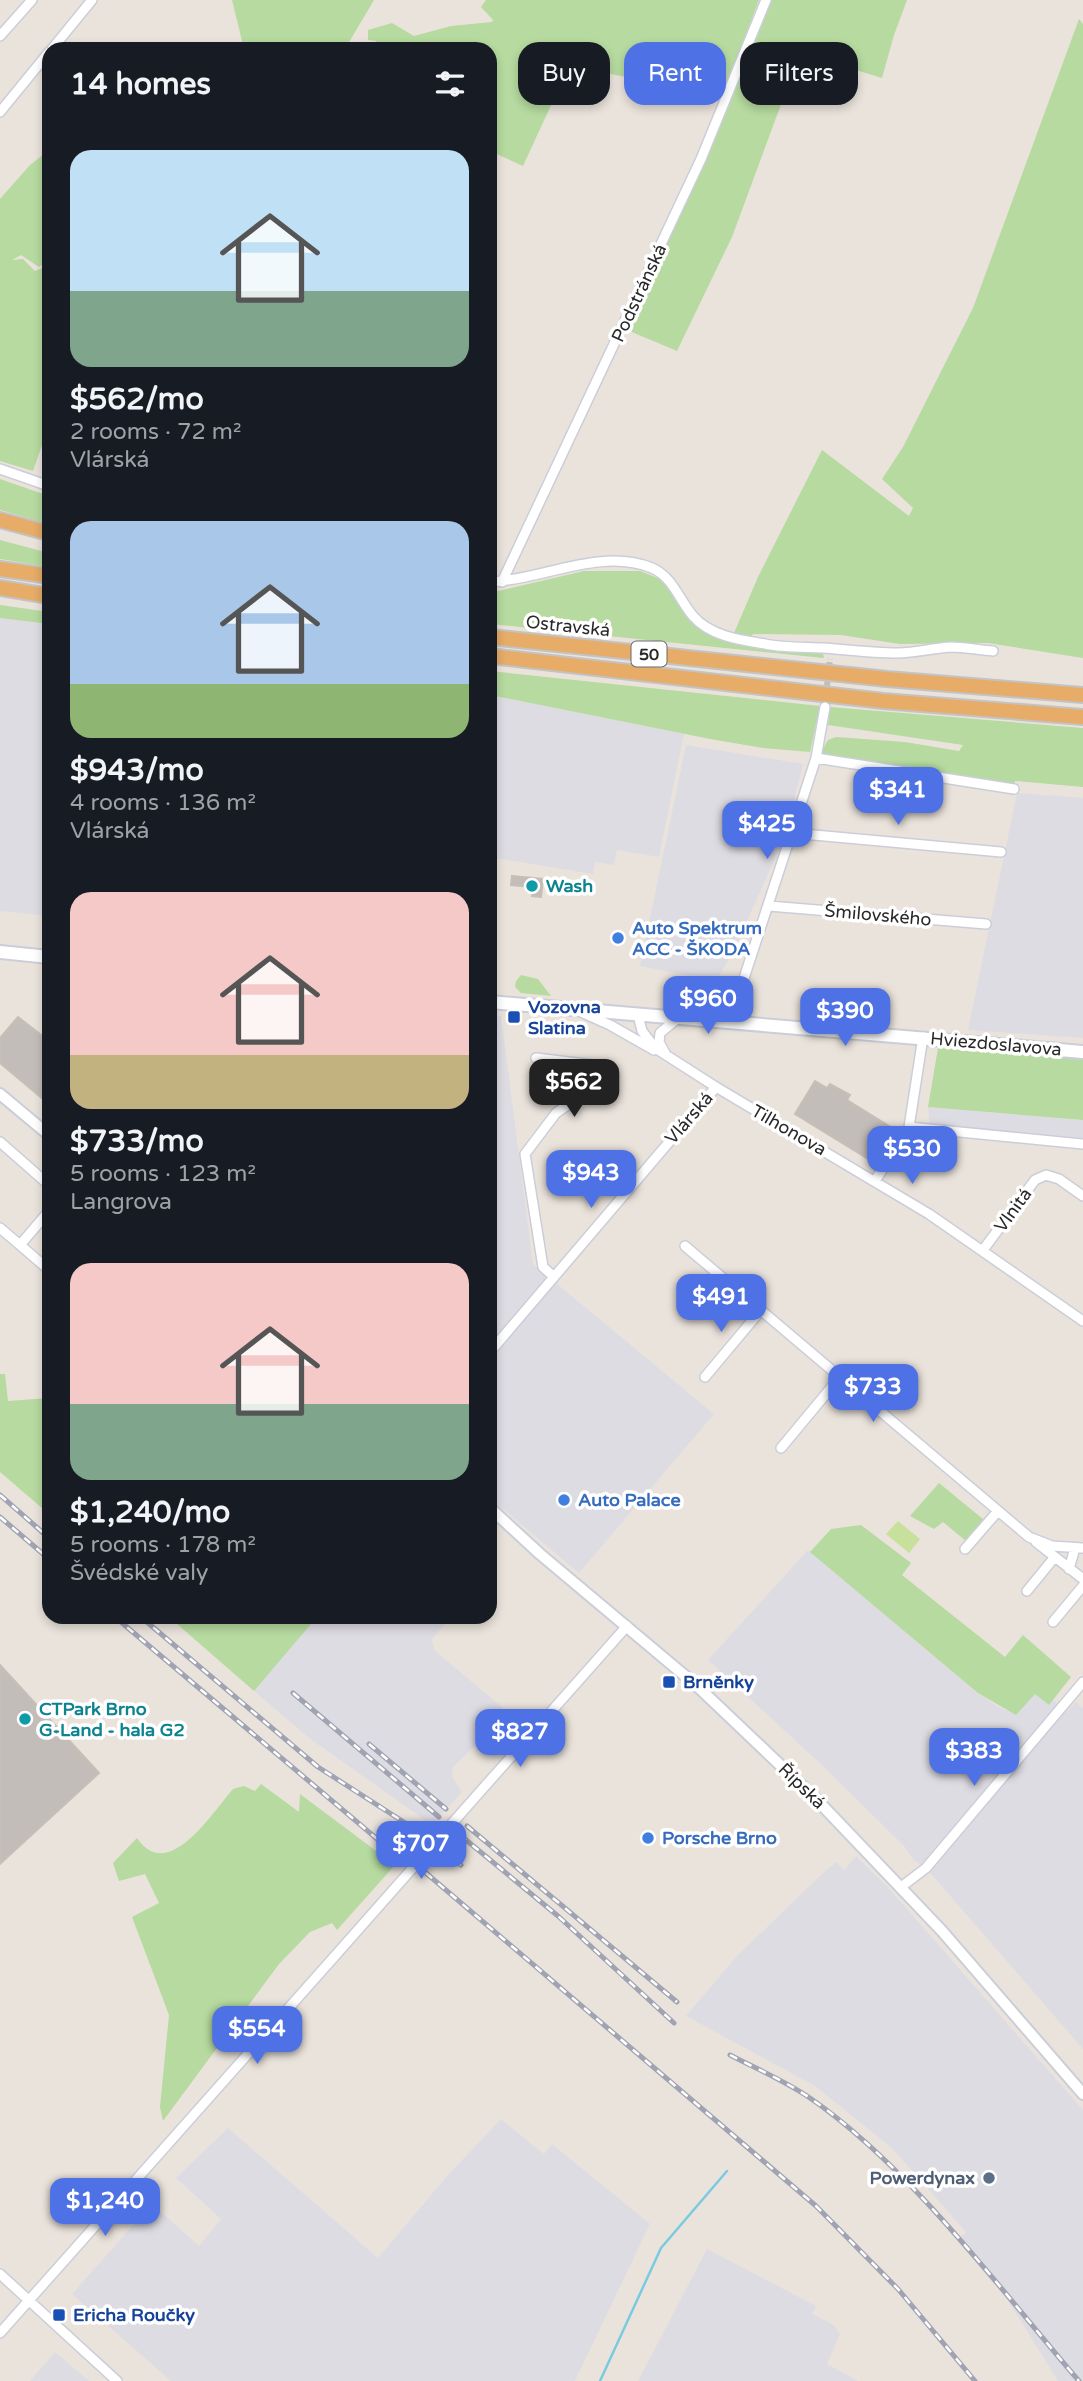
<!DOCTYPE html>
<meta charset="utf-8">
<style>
:root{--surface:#171b24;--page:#242831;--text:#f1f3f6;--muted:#9ea1a6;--accent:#4e72e5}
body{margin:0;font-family:"Varela Round",sans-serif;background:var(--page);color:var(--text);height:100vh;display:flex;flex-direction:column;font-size:26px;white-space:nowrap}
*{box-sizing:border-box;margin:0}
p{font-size:23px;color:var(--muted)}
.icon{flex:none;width:38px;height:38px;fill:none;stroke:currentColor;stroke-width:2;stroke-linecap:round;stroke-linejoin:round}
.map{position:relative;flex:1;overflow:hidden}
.sheet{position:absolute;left:42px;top:42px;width:455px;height:1582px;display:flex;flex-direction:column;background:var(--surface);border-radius:21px;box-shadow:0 4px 10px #0003}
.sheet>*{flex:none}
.hud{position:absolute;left:518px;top:42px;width:458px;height:63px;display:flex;gap:14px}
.price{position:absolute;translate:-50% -60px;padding:0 16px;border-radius:14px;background:var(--accent);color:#fff;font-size:23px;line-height:46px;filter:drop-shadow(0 2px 4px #0008)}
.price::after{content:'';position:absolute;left:50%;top:42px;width:21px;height:16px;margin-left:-10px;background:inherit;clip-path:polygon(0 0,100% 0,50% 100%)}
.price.selected{background:#222;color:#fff}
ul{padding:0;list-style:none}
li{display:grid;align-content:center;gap:14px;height:371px;padding:0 28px}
li span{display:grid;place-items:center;height:217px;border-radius:21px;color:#555}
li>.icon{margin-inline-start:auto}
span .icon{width:126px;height:126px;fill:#fffc;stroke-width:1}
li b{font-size:30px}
h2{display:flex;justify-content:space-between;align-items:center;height:84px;padding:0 28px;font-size:30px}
.tag{padding:0 24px;border-radius:21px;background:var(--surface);box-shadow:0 4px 10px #0003;font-size:24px;line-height:63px}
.tag.selected{background:var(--accent);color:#fff}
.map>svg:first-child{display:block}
</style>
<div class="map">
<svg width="1083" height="2381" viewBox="0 0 1083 2381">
<rect width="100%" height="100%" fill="#eae3dc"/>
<path fill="#dedce3" d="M0,618L49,624V916L0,911Z
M490,695L684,734L659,857L617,850L614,865L595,862L593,874L490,857Z
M686,745L803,764L785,837L732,954L716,981L640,966Z
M1017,793L1083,798V1038L968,1030Z
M490,1015L501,1016L533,1264L714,1414L579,1573L490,1498Z
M928,1107L1083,1120V1146L930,1133Z
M808,1550L978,1693L997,1706L1013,1713L1035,1693L1049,1705L1053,1700L1067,1712L1076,1702L1083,1708V2049L926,1868L914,1860L904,1846L825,1768L708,1660Z
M317,1617H451L432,1639L434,1650L509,1713L453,1767L452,1776L462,1792L432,1825L309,1738L254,1691Z
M856,1856L886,1885L1083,2110V2381H1058L991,2273L961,2237L966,2232L892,2148L815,2086L686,2016L736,1957L824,1872L836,1862L844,1870Z
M501,2119L544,2154L552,2144L650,2224L575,2381H171L72,2294L152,2204L199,2246L221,2219L176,2178L228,2128L378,2258L447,2176Z
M707,2249L816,2306L812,2314L834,2325L840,2334L827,2364L858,2381H638Z
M55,2352L89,2381H30Z"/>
<path fill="#b6da9f" d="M232,0H374L345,49H244Z
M486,0H759L726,86L652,82L569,66L523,166L490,151V49H376V41L368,40V30L392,23L414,36L451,26L492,22L493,20L481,7Z
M771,0H907L894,35L882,78L800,53L732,237L677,351L627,330L723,118Z
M1079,19L1083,24V658L988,643L900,644L841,635L753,634L751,637L734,633L758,577L822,450L909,516L913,508L882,479L903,447L973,308Z
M49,150V260L39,267L21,255L12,260L23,259L35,271L49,265V425L33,471L0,461V199L30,165Z
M0,479L49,496V524L0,510Z
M0,540L49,553V567L0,559Z
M584,571H640L665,581L690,620L722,639L773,650L823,654L824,658L490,624V593Z
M0,605L49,612V624L0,618Z
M490,671L820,706L810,752L763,748L710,739L490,695Z
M830,707L1083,728V787L1015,781L1014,786L820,754L828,740L836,737L905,742L959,751L963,745L828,725Z
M521,975L538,979L551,996L521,993L515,987L516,981Z
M938,1048L1083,1058V1120L928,1107Z
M0,1374H5L8,1401L49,1398V1514L0,1472Z
M939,1483L984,1520L966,1541L943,1522L934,1529L910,1516Z
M861,1525L911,1563L902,1575L1005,1657L1023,1635L1071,1677L1049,1705L1035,1694L1016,1715L978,1693L810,1552L831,1529Z
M169,1617H317L254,1691Z
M261,1784L299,1812L300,1794L395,1865L337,1930L332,1923L310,1932L279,1964L163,2121L160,2107L169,2015L132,1917L159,1903L145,1874L119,1881L113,1863L137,1838C168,1884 212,1813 233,1789L244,1786L255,1791Z"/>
<path fill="#c7e09c" d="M898,1521L920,1539L909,1553L886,1534Z"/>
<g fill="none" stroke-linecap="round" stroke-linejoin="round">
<path stroke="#7bcbe0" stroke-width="2.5" d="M600,2381L661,2248L727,2171"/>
</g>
<path fill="#c2bdb9" stroke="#c5bfb6" stroke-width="2" d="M512,876L543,879L541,897L532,896L533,887L511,885Z
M18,1017L49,1041V1104L0,1063V1038Z
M815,1081L827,1088L830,1084L850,1095L847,1100L889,1126L873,1150L880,1154L875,1163L795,1114Z
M0,1665L99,1773L0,1864Z"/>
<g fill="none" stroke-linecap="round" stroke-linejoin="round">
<path stroke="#c3beb8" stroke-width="6" stroke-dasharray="6 3" stroke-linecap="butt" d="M826,695L830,659"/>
<g stroke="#cbced9" stroke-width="12">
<path id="minor" d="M0,36L32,0
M52,49L92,0
M0,112L49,52
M0,469L49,486
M490,582C542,580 600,547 652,568C673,577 679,600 693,616C710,636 740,640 765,644C784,648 805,647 824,648C848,650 873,653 898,653C916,653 933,648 951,647C965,647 979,650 993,651
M502,582L701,159L766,0
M816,758L1014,789
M792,833L1001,852
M769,906L986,924
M583,1013L610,1025L654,1050
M638,1015L642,1031L655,1048L716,1087L929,1214L1083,1321
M730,1021L816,758L825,707
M665,1053L659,1042L660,1033L678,1018
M536,1058L602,1066L603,1084L597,1092L575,1100L556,1113L525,1154L543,1267L554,1277
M909,1127L1083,1144
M0,1142L49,1185
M875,1181L909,1127L923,1037
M49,1211L20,1245L49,1270
M0,1228L20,1245
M685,1246L1029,1537L1052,1546L1083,1548
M983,1250L1035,1180L1046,1175L1059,1179L1083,1196
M490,1352L716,1087
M705,1377L761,1310
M781,1448L840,1377
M1036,1542L1083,1579
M965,1549L998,1511
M1069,1569L1075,1548
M1027,1591L1054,1558
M1053,1622L1083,1586
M486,1785L627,1626
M901,1887L926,1868L1083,1682
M0,2274L117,2381
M0,2333L334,1957"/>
</g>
<g stroke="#cbced9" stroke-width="14">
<path id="tertiary" d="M0,1094L49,1135
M490,1508L540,1554L696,1685L818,1801L942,1931L1083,2094"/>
</g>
<g stroke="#cbced9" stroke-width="16">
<path id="secondary" d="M0,952L49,957
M490,1002L1083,1052"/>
</g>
<g stroke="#c3c3c3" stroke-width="18">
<path id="trunk" d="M0,520L49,533
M0,569L49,576
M0,588L49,596
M490,637L887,679L1083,695
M490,656L883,701L1083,717"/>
</g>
<use href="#minor" stroke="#fff" stroke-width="9"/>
<use href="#tertiary" stroke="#fff" stroke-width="10"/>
<use href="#secondary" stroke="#fff" stroke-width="12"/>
<use href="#trunk" stroke="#e6ac68" stroke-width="14"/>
<g stroke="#a0a3b1" stroke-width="5">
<path id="rail" d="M0,1495L49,1538
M0,1517L49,1559
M115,1617L402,1860
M141,1617L318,1767L424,1835
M293,1693L439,1817
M369,1744L446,1809
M467,1826L677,2002
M460,1835L558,1916L674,2023
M445,1852L461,1865
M426,1873L816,2206L898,2289L975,2381
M730,2055C757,2069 785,2081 810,2098C910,2167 1000,2289 1079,2381"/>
</g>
<use href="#rail" stroke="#fff" stroke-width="2.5" stroke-dasharray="8" stroke-linecap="butt"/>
<g stroke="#cbced9" stroke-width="12" stroke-linecap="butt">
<path id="minor-bridge" d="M334,1957L486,1785"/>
</g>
<use href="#minor-bridge" stroke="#fff" stroke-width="9"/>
</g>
<g fill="#0f9aa8" stroke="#fff" stroke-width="2.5">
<circle cx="532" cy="886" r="7"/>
<circle cx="25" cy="1719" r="7"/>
</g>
<g fill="#3f7fe0" stroke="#fff" stroke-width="2.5">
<circle cx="618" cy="938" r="7"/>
<circle cx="564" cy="1500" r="7"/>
<circle cx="648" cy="1838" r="7"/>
</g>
<g fill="#1a4fb4" stroke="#fff" stroke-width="2.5">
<rect x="507" y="1010" width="14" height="14" rx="3.5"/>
<rect x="662" y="1675" width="14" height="14" rx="3.5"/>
<rect x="52" y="2308" width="14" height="14" rx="3.5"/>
</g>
<circle fill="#5c6f8a" stroke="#fff" stroke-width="2.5" cx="989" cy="2178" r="7"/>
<g text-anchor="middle" stroke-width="7" stroke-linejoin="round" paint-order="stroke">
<rect fill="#fff" stroke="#696969" stroke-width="2" x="631.5" y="641.5" width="35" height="25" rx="5"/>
<g font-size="16" font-weight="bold" fill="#292929">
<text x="649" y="660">50</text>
</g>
<g font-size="18" fill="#292929" stroke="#fff">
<text transform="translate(639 293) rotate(-65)" y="6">Podstránská</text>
<text transform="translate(568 626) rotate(6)" y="6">Ostravská</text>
<text transform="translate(878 915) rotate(5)" y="6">Šmilovského</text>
<text transform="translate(996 1044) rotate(5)" y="6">Hviezdoslavova</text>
<text transform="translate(689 1118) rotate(-49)" y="6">Vlárská</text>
<text transform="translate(789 1130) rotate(30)" y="6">Tilhonova</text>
<text transform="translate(1013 1210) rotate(-54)" y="6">Vlnitá</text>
<text transform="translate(802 1786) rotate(44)" y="6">Řípská</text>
</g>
<g font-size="18" font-weight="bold" fill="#0d838f" stroke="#fff" text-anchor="start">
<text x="546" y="892">Wash</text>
<text x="39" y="1715">CTPark Brno<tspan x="39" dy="21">G-Land - hala G2</tspan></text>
</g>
<g font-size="18" font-weight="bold" fill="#366cbe" stroke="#fff" text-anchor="start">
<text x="632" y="934">Auto Spektrum<tspan x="632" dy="21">ACC - ŠKODA</tspan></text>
<text x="578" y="1506">Auto Palace</text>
<text x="662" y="1844">Porsche Brno</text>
</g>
<g font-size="18" font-weight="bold" fill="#164399" stroke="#fff" text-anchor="start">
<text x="528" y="1013">Vozovna<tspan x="528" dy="21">Slatina</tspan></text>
<text x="683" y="1688">Brněnky</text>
<text x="73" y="2321">Ericha Roučky</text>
</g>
<g font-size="18" font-weight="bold" fill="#4e5e75" stroke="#fff" text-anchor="end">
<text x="975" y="2184">Powerdynax</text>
</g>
</g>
</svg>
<b class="price" style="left:898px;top:827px">$341</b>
<b class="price" style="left:767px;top:861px">$425</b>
<b class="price" style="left:708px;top:1036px">$960</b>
<b class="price" style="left:845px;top:1048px">$390</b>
<b class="price selected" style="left:574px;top:1119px">$562</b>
<b class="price" style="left:912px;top:1186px">$530</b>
<b class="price" style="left:591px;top:1210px">$943</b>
<b class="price" style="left:721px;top:1334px">$491</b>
<b class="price" style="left:873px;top:1424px">$733</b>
<b class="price" style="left:520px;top:1769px">$827</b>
<b class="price" style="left:974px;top:1788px">$383</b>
<b class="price" style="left:421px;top:1881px">$707</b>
<b class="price" style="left:257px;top:2066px">$554</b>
<b class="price" style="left:105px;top:2238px">$1,240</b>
<div class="hud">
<a class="tag">Buy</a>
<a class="tag selected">Rent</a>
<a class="tag">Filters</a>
</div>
<section class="sheet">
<h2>14 homes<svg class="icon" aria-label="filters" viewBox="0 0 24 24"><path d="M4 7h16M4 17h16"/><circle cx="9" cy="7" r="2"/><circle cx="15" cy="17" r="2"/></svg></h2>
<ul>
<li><span style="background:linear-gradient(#bfe0f5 65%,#7fa58c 0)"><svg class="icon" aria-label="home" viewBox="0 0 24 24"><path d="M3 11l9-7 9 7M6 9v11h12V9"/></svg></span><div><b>$562/mo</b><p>2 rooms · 72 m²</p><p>Vlárská</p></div></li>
<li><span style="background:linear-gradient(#a9c7e8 75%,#8fb573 0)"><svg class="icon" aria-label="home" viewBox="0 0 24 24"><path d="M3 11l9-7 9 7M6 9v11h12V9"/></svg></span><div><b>$943/mo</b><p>4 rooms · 136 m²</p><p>Vlárská</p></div></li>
<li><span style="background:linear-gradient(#f6c9c9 75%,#c2b280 0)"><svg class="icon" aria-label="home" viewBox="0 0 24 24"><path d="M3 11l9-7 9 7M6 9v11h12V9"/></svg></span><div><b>$733/mo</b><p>5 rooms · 123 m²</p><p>Langrova</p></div></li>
<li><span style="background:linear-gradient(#f6c9c9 65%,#7fa58c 0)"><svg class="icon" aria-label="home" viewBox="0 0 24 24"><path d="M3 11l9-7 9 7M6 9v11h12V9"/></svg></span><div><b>$1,240/mo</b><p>5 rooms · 178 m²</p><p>Švédské valy</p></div></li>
</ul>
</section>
</div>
